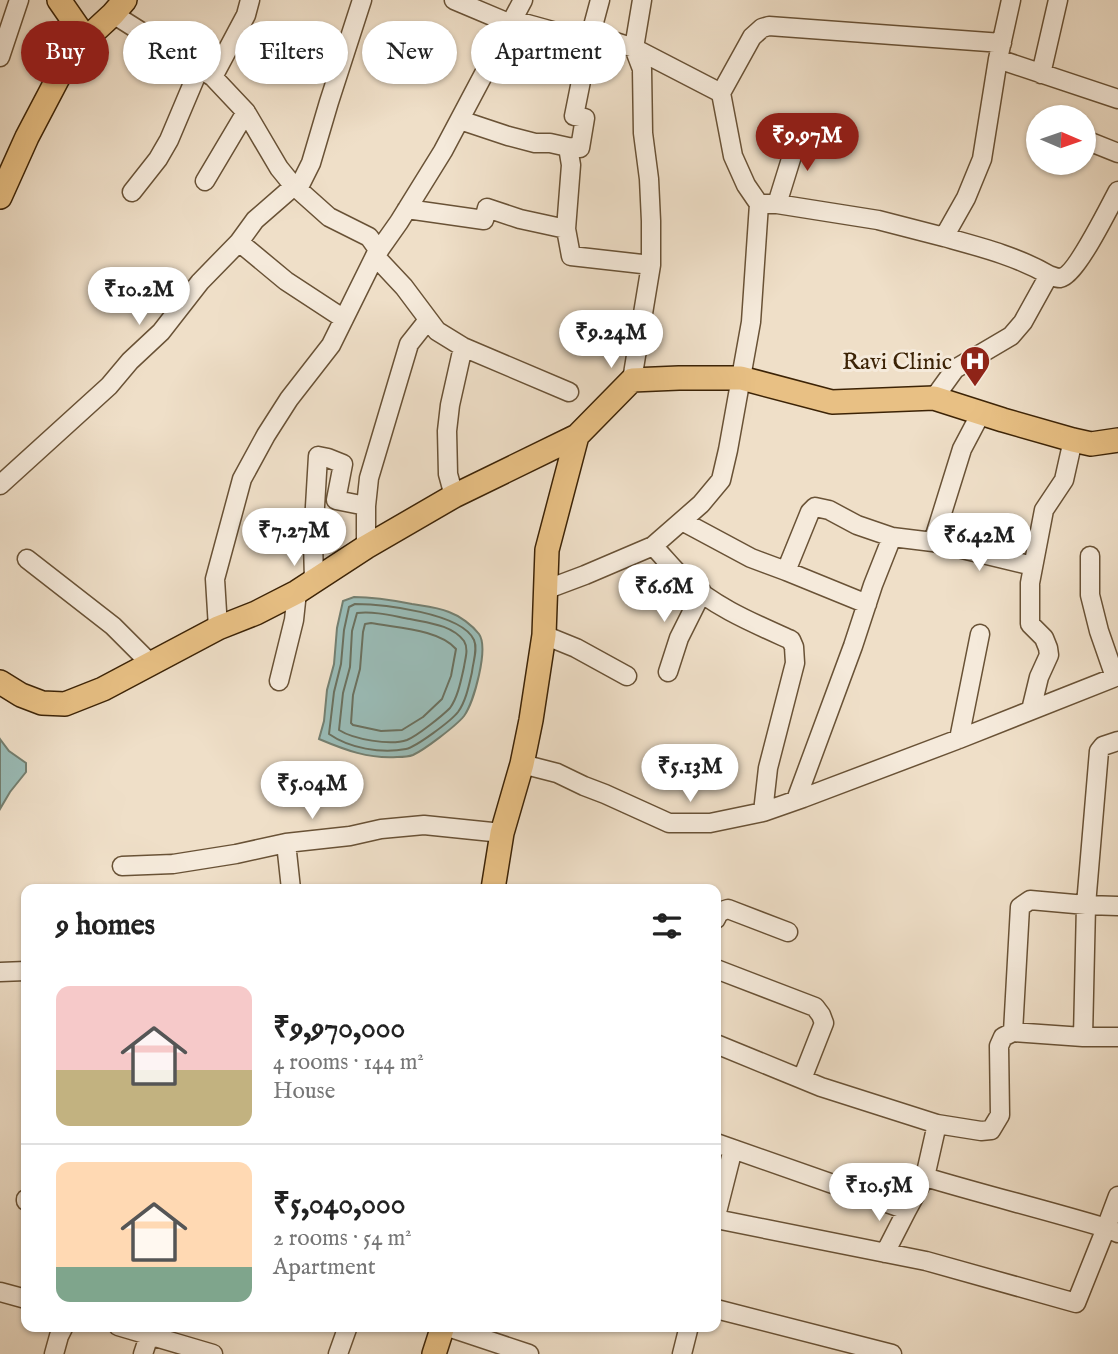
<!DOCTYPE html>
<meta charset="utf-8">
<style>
:root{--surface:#fff;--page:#f6f6f6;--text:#222;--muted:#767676;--line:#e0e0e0;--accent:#8f2418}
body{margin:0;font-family:"IM FELL English",serif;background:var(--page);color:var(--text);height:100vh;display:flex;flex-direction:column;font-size:26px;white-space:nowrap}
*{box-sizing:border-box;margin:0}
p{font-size:23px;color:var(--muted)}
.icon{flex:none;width:38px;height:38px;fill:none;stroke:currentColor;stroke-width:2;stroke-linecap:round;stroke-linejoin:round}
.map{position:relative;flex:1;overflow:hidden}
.drawer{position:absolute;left:21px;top:884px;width:700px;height:448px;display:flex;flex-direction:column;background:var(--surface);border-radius:14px;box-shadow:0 2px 5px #0004}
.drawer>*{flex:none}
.top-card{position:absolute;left:21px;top:21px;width:700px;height:63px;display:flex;gap:14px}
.needle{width:46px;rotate:92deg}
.tools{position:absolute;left:1026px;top:105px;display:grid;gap:14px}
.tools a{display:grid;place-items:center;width:70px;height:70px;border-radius:50%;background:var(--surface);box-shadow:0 2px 5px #0004;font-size:35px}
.price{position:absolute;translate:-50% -60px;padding:0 16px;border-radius:24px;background:#fff;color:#222;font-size:23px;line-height:46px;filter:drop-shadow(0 2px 4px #0008)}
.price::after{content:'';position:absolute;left:50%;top:42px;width:21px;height:16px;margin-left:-10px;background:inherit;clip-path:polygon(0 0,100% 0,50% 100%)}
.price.current{background:var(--accent);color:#fff}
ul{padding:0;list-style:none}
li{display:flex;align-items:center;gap:21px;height:175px;padding:0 35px}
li+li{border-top:2px solid var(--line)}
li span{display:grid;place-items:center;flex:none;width:196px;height:140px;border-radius:14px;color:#555}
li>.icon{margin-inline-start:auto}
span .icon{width:84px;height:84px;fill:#fffc;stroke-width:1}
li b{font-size:30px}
h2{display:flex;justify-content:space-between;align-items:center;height:84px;padding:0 35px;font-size:30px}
.pill{padding:0 24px;border-radius:32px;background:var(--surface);box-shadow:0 2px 5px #0004;font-size:24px;line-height:63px}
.pill.current{background:var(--accent);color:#fff}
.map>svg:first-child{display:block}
</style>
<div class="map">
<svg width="1118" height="1354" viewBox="0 0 1118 1354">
<rect width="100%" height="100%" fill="#efdfc8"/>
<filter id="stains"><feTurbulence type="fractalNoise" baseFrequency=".00286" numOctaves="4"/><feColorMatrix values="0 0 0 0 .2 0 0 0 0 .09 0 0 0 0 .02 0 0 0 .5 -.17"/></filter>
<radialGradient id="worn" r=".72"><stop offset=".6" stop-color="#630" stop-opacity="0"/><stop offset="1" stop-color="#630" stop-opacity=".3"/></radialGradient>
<path fill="#9abcb7" stroke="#747f70" stroke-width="2" d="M354,597C374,597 392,600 412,604C424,606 437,607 449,612C460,616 472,625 479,634C489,648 474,702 464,716C456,726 424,750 413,755C408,757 402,757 397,757C369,759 345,750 319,739L324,721L327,690L334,664L337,628L343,601Z
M0,739L9,751L26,763V772L10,792L0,809Z"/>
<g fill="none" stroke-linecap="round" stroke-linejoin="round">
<path stroke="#6b705e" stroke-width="2" d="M355,604C382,604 462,613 474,640C478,649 473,662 472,672C469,685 466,701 458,712C451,721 416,747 406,749C381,754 349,748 329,734L334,692L341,664L344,630L349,607Z
M357,613C375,611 393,616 410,619C429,623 452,625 464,641C469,649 465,659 464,667C461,680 458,697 450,708C442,716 417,736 407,740C390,746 353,739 339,730L343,693L350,667L352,631Z
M371,623C396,628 439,629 456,649L451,676L442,699L423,717L402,730L381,731L353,725L351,723L353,695L360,669L363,632L365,624Z"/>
<g stroke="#695236" stroke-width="21">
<path id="minor" d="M454,0L511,24
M1011,0L998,59L982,159L966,198L944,237C980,247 1016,256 1049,275
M113,14L213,77L246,15L250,0
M513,20L589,41
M591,34L634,48L721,93
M0,57L19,0
M998,59L1118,99
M1041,74L1058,0
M213,77L246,112L279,168L292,184L329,217L369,237L379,251
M460,120L508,136L535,143H550L568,147
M1083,139L1118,153
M205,181L246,112
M298,189L311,163L329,102L362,0
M132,192L158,159L169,140L199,69
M759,204L746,185L733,156L721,93L752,37L762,28L769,26L1002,43
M777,204L800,130
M407,209L484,220L487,208L520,219L566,229L571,256L651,265
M566,229L571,165L568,147L580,148L585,118L574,116L589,41L600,0
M239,242L286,281L344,319
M375,256L404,287L437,331L463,347L569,392
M632,380L651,265V221L649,179L643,133L642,69L634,48L642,0
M934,398L955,369L1011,336L1023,322L1049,275C1052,276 1056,278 1060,278C1076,276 1109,207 1118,191
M0,485L109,386L130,361L161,332L200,282L239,242L255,220L294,186
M454,496L448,474L447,431L450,405L463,347
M682,521L751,558L786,571L810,512L815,507L829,510L857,525L892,537
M933,542L1033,566
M653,546C663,556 672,568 683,578C714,607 753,623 791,640L794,647L795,663L768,768L763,812
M366,547V506L369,478L409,344L428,320
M1090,556V595L1099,631L1115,677
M27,559L113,626L151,664
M786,571L867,604
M314,581L313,540L318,456L328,458L343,464L336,500L366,506
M545,590L585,575L653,546L701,504L721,480L728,450L751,322L759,204H777L878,220L944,237
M218,628L215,579L242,479L266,435L289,399L331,345L375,256L399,222L443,151L523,0
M544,635L576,648L627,676
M668,672L679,638L702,592
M279,681L294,620L297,592
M1031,710L1039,677L1049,655L1048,648L1044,638L1030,624V583L1044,510L1064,480L1073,440
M959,739L980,634
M522,764L557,773L584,786L605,794L669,823H710L763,812L803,798L959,739L1118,676
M796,800L853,646L873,585L892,537L933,542L962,449L981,413
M286,843L291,889
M122,866L173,864L236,854L286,843L350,836L381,829L424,825L502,833
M1118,906L1086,905L1030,900L1020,907L1013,1032L1083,1037H1118
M716,919C718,913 721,911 728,909L788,932
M716,969L815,1007L821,1015L824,1023L802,1079
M0,972L26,971
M1013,1032L1003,1037L999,1046L1000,1115L991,1130L981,1131L937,1124L925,1177C985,1195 1046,1210 1106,1228L1118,1196
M1083,1037L1086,905L1099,751L1103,746L1118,741
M716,1044L821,1087L937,1124
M716,1143L907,1210L925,1177
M26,1199V1201
M716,1216L733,1149
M716,1219L926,1261L1076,1303L1106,1228L1118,1233
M885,1253L907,1210
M0,1292L26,1299
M716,1309L892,1354
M118,1326L213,1354
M445,1326L529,1354
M54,1354L59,1336L64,1326
M143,1354L149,1336
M338,1354L348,1326
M682,1354L689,1326"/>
</g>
<g stroke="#3c2306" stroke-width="26">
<path id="major" d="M59,0L86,39
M0,197L27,137L58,78L86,39L113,14L125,0
M0,682L21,695L42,703L65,704L103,689L218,628L256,613L297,592L366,547L454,496L577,436L632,380L679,378H741L832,402L934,398L1003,420L1073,440L1091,444L1118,440
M493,889L502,833L522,764L531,720L544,635L547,550L577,436
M434,1354L443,1326"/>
</g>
<use href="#minor" stroke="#f5eadb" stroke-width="18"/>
<use href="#major" stroke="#e8c084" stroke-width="23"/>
</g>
<defs>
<g id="hospital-pin" transform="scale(1.575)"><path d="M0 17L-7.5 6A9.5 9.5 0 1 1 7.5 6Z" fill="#8f2418" stroke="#f5eadb"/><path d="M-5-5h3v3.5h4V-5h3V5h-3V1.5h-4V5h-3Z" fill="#fff"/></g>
</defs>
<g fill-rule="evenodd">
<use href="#hospital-pin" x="975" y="361"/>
</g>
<g text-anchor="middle" stroke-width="6" stroke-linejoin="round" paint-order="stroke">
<g font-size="24" fill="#3c2306" stroke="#f5eadb" text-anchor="end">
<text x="952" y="369">Ravi Clinic</text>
</g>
</g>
<rect width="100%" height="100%" filter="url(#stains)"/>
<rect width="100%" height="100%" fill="url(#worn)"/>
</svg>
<div class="tools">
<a><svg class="needle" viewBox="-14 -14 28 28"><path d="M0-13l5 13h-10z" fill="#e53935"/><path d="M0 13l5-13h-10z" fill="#767676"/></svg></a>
</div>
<b class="price current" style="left:807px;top:173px">₹9.97M</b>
<b class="price" style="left:139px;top:327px">₹10.2M</b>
<b class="price" style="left:611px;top:370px">₹9.24M</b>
<b class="price" style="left:294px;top:568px">₹7.27M</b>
<b class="price" style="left:979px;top:573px">₹6.42M</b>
<b class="price" style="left:664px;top:624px">₹6.6M</b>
<b class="price" style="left:690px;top:804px">₹5.13M</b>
<b class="price" style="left:312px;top:821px">₹5.04M</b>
<b class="price" style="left:879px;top:1223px">₹10.5M</b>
<div class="top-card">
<a class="pill current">Buy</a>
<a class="pill">Rent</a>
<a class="pill">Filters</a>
<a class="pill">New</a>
<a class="pill">Apartment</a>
</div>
<section class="drawer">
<h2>9 homes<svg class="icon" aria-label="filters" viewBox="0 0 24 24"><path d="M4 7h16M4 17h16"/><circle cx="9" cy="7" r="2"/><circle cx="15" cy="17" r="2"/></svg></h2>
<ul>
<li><span style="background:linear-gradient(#f6c9c9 60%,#c2b280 0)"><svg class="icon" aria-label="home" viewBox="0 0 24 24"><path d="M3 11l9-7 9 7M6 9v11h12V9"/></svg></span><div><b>₹9,970,000</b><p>4 rooms · 144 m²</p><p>House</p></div></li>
<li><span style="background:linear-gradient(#ffd9b3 75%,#7fa58c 0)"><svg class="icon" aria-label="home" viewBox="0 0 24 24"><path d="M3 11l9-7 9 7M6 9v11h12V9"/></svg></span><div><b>₹5,040,000</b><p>2 rooms · 54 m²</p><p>Apartment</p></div></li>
</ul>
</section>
</div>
